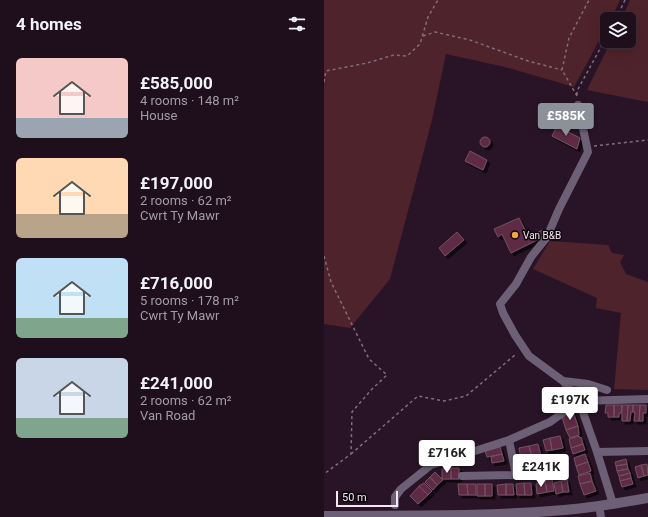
<!DOCTYPE html>
<meta charset="utf-8">
<style>
:root{--surface:#1f0f1d;--page:#2c1d2a;--text:#f1f3f6;--muted:#a19ca4;--line:#3c2f3b;--accent:#8c9099}
body{margin:0;font-family:Roboto,sans-serif;background:var(--page);color:var(--text);height:100vh;display:flex;flex-direction:column;font-size:15px;white-space:nowrap}
*{box-sizing:border-box;margin:0}
p{font-size:13px;color:var(--muted)}
.icon{flex:none;width:22px;height:22px;fill:none;stroke:currentColor;stroke-width:2;stroke-linecap:round;stroke-linejoin:round}
.map{position:relative;flex:1;overflow:hidden}
.drawer{display:flex;flex-direction:column;background:var(--surface);width:324px}
.drawer>*{flex:none}
.controls{position:absolute;left:276px;top:12px;display:grid;gap:8px}
.controls a{display:grid;place-items:center;width:36px;height:36px;border-radius:6px;background:var(--surface);box-shadow:0 4px 16px #0002,0 0 0 1px var(--line);font-size:20px}
.scale{position:absolute;left:12px;bottom:10px;width:62px;box-sizing:border-box;padding-left:4px;border:2px solid #f6e6f3;border-top:0;font-size:11px;line-height:14px;white-space:nowrap;color:#f6e6f3;-webkit-text-stroke:3px #0c040b;paint-order:stroke}
.price{position:absolute;translate:-50% -34px;padding:0 9px;border-radius:4px;background:#fff;color:#222;font-size:13px;line-height:26px;filter:drop-shadow(0 1px 2px #0008)}
.price::after{content:'';position:absolute;left:50%;top:24px;width:12px;height:9px;margin-left:-6px;background:inherit;clip-path:polygon(0 0,100% 0,50% 100%)}
.price.on{background:var(--accent);color:#fff}
ul{padding:0;list-style:none}
li{display:flex;align-items:center;gap:12px;height:100px;padding:0 16px}
li span{display:grid;place-items:center;flex:none;width:112px;height:80px;border-radius:6px;color:#555}
li>.icon{margin-inline-start:auto}
span .icon{width:48px;height:48px;fill:#fffc;stroke-width:1}
li b{font-size:17px}
h2{display:flex;justify-content:space-between;align-items:center;height:48px;padding:0 16px;font-size:17px}
main{display:flex;flex:1;min-height:0}
.map>svg:first-child{display:block}
</style>
<main>
<section class="drawer">
<h2>4 homes<svg class="icon" aria-label="filters" viewBox="0 0 24 24"><path d="M4 7h16M4 17h16"/><circle cx="9" cy="7" r="2"/><circle cx="15" cy="17" r="2"/></svg></h2>
<ul>
<li><span style="background:linear-gradient(#f6c9c9 75%,#9aa5b1 0)"><svg class="icon" aria-label="home" viewBox="0 0 24 24"><path d="M3 11l9-7 9 7M6 9v11h12V9"/></svg></span><div><b>£585,000</b><p>4 rooms · 148 m²</p><p>House</p></div></li>
<li><span style="background:linear-gradient(#ffd9b3 70%,#b9a48a 0)"><svg class="icon" aria-label="home" viewBox="0 0 24 24"><path d="M3 11l9-7 9 7M6 9v11h12V9"/></svg></span><div><b>£197,000</b><p>2 rooms · 62 m²</p><p>Cwrt Ty Mawr</p></div></li>
<li><span style="background:linear-gradient(#bfe0f5 75%,#7fa58c 0)"><svg class="icon" aria-label="home" viewBox="0 0 24 24"><path d="M3 11l9-7 9 7M6 9v11h12V9"/></svg></span><div><b>£716,000</b><p>5 rooms · 178 m²</p><p>Cwrt Ty Mawr</p></div></li>
<li><span style="background:linear-gradient(#c9d6e8 75%,#7fa58c 0)"><svg class="icon" aria-label="home" viewBox="0 0 24 24"><path d="M3 11l9-7 9 7M6 9v11h12V9"/></svg></span><div><b>£241,000</b><p>2 rooms · 62 m²</p><p>Van Road</p></div></li>
</ul>
</section>
<div class="map">
<svg width="324" height="517" viewBox="0 0 324 517">
<defs>
<filter id="shadow"><feDropShadow dx="3" dy="3" stdDeviation="0" flood-color="#0009"/></filter>
</defs>
<rect width="100%" height="100%" fill="#291427"/>
<path fill="#4f232b" d="M0,0H296L287,19H283V26L250,87L181,67L122,54L108,120L66,279L26,328L0,324Z
M306,0H324V102L263,90L287,41H305V19H298Z
M226,241L284,245L288,253L300,255L296,262L302,274L324,282V390L290,389L297,313L272,308L273,298L209,269Z"/>
<path fill="#5e2b44" stroke="#725260" filter="url(#shadow)" d="M233,126L256,138L253,149L228,136Z
M156 142a5 5 0 1 1 10 0a5 5 0 1 1-10 0Z
M146,151L163,160L159,170L141,161Z
M195,218L204,236L219,230L221,236L187,253L178,234L174,237L170,229Z
M133,232L140,240L121,256L115,248Z
M282,405H290V417H284V413H281Z
M290,405H298L297,413H295V417H290Z
M298,405H304L303,421H298Z
M304,405H309V412H307L306,421H303Z
M309,405H316L315,421H310L311,412H309Z
M316,405H322V413H319V421H315Z
M249,412L254,426L242,430L238,417Z
M254,426L255,435L246,438L242,430Z
M236,436L239,448L228,450L226,438Z
M255,436L256,438L257,437L259,444L247,448L245,439Z
M226,438L228,450L222,451L219,440Z
M214,444L217,456L208,457L205,446Z
M259,444L261,450L249,454L247,448Z
M205,446L208,457L197,459L195,448Z
M176,447L178,454L163,457L161,451Z
M178,454L180,461L168,463L167,457Z
M261,454L264,462L252,466L250,458Z
M302,459L303,464L292,466L291,462Z
M264,462L267,471L255,475L252,466Z
M303,464L304,469L293,471L292,466Z
M323,464L324,475L320,476L317,465Z
M317,465L320,476L314,478L311,467Z
M127,468V479H118V469Z
M127,468H135V479H127Z
M304,469L306,473L295,476L293,471Z
M111,472L119,480L113,485L106,477Z
M266,473L268,481L256,484L254,476Z
M306,473L307,478L296,481L295,476Z
M106,477L113,485L109,490L101,482Z
M307,478L309,484L298,487L296,481Z
M228,479L230,491L223,492L221,481Z
M243,480L245,492H239L237,481Z
M221,481L223,492L213,494L212,484Z
M237,481L239,492L232,494L230,483Z
M268,481L272,491L260,495L256,484Z
M100,483L108,491L104,495L95,486Z
M200,483L201,495H193L192,484Z
M200,483H207L208,495H201Z
M134,484H143L144,495H135Z
M143,484H152V495H144Z
M153,484H161V496H153Z
M161,484H168V496H161Z
M182,484V495H174L173,485Z
M182,484H189L190,495H182Z
M95,486L104,495L94,504L86,496Z"/>
<g fill="none" stroke-linecap="round" stroke-linejoin="round">
<path stroke="#806d7d" stroke-width="1.5" stroke-dasharray="3 3" stroke-linecap="butt" d="M292,19L301,0
M99,36L111,32L146,40L204,61L238,70
M0,82L2,71L43,63L70,55L83,56L96,44L104,17L114,0
M253,95V91L283,36
M253,96L238,70L245,38L265,0
M270,146L324,140
M0,256L7,282L45,359L63,375L48,389L28,412L27,454L0,474
M27,454L94,396L120,401L142,396L191,355"/>
<path stroke="#6d6076" stroke-width="8" d="M254,105L264,152L235,209L223,237L207,257L192,284L176,304L179,313L191,335L205,356L239,381L264,384L283,390
M239,381L255,401L273,452L289,504
M185,440L192,475
M273,452L324,451
M138,476L192,475L236,468
M71,505V497L77,489L107,465L185,440L226,422L255,401L324,399
M275,506L277,517"/>
<path stroke="#6d6076" stroke-width="10" d="M0,516C80,515 160,517 240,510C268,508 296,503 324,498"/>
</g>
<circle fill="#f3a442" stroke="#0c040b" stroke-width="1.5" cx="191" cy="235" r="4"/>
<g text-anchor="middle" stroke-width="3" stroke-linejoin="round" paint-order="stroke">
<g font-size="10" fill="#f6e6f3" stroke="#0c040b" text-anchor="start">
<text x="199" y="239">Van B&amp;B</text>
</g>
</g>
</svg>
<div class="controls">
<a><svg class="icon" aria-label="layers" viewBox="0 0 24 24"><path d="M12 4l9 5-9 5-9-5zM3 14l9 5 9-5"/></svg></a>
</div>
<div class="scale">50 m</div>
<b class="price on" style="left:242px;top:137px">£585K</b>
<b class="price" style="left:246px;top:421px">£197K</b>
<b class="price" style="left:123px;top:474px">£716K</b>
<b class="price" style="left:217px;top:488px">£241K</b>
</div>
</main>
